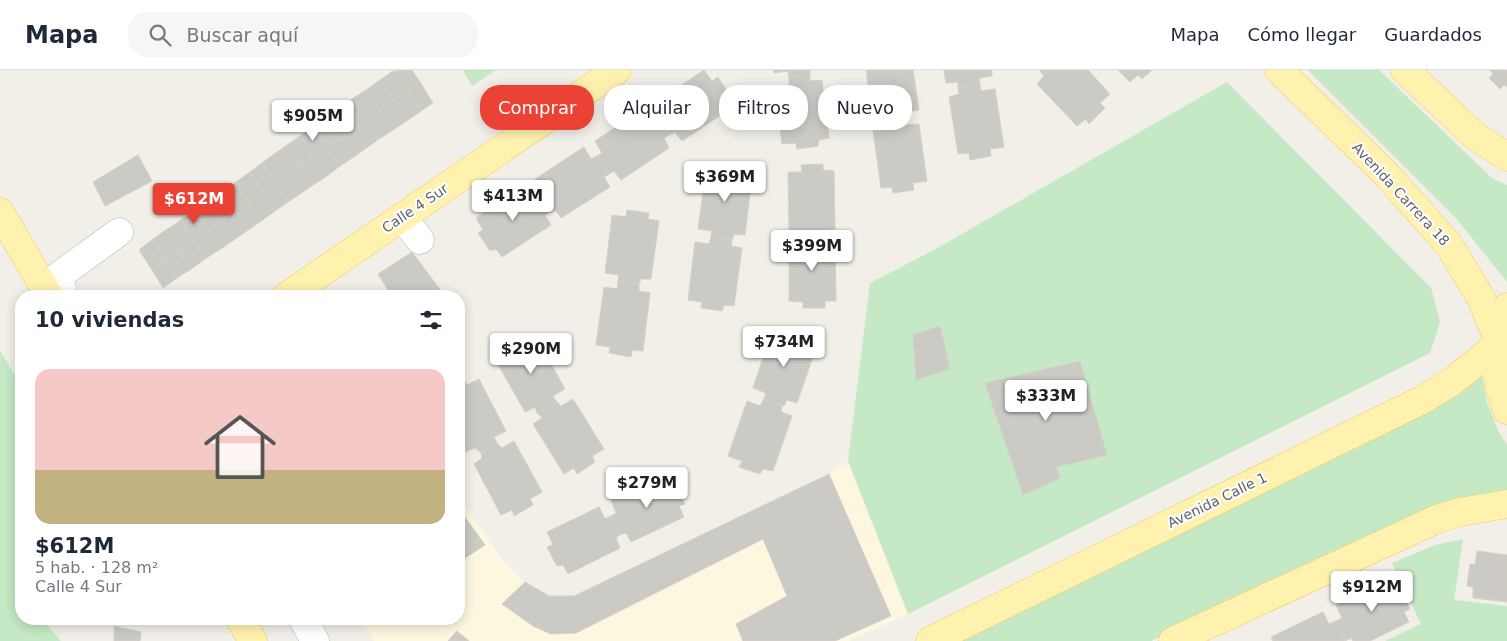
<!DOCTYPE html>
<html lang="es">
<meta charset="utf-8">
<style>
:root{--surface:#fff;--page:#f6f6f7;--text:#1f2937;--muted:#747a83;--line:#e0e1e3;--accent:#ea4335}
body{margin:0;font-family:"DejaVu Sans",sans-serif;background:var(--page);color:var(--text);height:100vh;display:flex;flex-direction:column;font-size:19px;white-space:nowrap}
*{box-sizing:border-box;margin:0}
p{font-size:16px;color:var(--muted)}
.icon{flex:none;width:28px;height:28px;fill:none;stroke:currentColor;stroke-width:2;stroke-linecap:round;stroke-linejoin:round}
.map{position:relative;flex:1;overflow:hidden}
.drawer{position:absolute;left:15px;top:220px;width:450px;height:335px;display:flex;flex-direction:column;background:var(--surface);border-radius:20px;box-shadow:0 2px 12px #0003}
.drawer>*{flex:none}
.top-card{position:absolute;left:480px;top:15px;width:475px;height:45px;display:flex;gap:10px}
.price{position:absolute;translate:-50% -42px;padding:0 11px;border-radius:5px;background:#fff;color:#222;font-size:16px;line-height:32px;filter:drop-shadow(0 1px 2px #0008)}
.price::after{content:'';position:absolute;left:50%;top:30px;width:15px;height:11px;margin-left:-8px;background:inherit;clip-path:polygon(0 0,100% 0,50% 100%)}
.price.selected{background:var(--accent);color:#fff}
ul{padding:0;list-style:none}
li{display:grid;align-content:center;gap:10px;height:265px;padding:0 20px}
li span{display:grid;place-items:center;height:155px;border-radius:15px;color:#555}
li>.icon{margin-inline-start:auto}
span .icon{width:90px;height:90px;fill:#fffc;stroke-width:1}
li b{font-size:21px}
h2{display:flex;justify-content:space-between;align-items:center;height:60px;padding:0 20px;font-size:21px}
.chip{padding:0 18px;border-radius:20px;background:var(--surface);box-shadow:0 2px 12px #0003;font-size:18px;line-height:45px}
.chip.selected{background:var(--accent);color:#fff}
header{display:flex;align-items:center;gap:30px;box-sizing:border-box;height:70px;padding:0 25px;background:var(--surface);border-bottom:1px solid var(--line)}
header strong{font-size:24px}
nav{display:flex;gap:28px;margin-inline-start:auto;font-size:18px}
.search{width:350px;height:45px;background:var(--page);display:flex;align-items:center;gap:12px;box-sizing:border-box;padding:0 18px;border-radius:20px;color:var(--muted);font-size:19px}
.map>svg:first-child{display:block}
</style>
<header>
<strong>Mapa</strong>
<div class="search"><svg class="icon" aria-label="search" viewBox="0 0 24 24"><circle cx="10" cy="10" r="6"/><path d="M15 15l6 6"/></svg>Buscar aquí</div>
<nav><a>Mapa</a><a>Cómo llegar</a><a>Guardados</a></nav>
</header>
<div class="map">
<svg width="1507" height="571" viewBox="0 0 1507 571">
<rect width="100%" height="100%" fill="#f1efe8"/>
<path fill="#fef7e0" d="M848,391L908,544L849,571H374L361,549H459V427L501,488L525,512L549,526H574L829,404Z"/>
<path fill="#c5e8c5" d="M463,0H496L472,16Z
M1308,0H1379L1493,109L1507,115V212L1455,147Z
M1227,12L1431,218L1440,252L1430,283L908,544L848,391L870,213L934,180Z
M0,281L21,315V549H44L43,550L61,571H0Z
M1480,294L1487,333L1499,362L1507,375V421L1432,436L1151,571H958Z
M1463,469L1454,530L1507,536V571H1385L1421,554L1392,493L1435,475Z"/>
<path fill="#cccac5" stroke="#d6d1c6" d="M412,0L420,12L407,21L393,1Z
M704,0L712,11L718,7L730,26L725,29L730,39L682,71L675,62L669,65L657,46L663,44L656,32Z
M773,0H810V4L789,7L788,1L774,3Z
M866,0H913L919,40L905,42L906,49L884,52V46L872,47Z
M944,0H992V6L979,8L980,15L958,18V12L946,13Z
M1041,0H1088L1110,24L1100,33L1105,38L1089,54L1086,49L1077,56L1037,14L1044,6L1040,1Z
M1118,0H1152L1142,9L1138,5L1130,12Z
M1490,0H1507V17L1504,15L1500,19L1489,8L1493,4Z
M393,1L407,21L394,30L380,10Z
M810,4V11L822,10L829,68L819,70L818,76L797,79L796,73L782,74L775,16L789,15V7Z
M380,10L394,30L380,40L366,20Z
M420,12L433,33L421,41L407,21Z
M980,15L981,21L995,19L1004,77L990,79L991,86L970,90L969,83L958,84L949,27L959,24L958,18Z
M366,20L380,40L366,50L352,29Z
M407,21L421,41L408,50L394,30Z
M352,29L366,50L352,60L338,39Z
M394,30L408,50L393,60L380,40Z
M338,39L352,60L338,69L325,48Z
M643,39L651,50L657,46L669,65L664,68L669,78L621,110L614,101L609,104L597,86L602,83L595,71Z
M380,40L393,60L379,69L366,50Z
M325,48L338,69L327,78L313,57Z
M906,49L905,55L919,54L927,111L913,113L914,120L893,123L892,117L881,118L873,60L883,58L884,52Z
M366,50L379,69L365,79L352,60Z
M313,57L327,78L313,87L300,66Z
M352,60L365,79L352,88L338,69Z
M300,66L313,87L300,96L287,75Z
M338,69L352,88L340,96L327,78Z
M287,75L300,96L287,105L273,85Z
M584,77L591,89L597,86L609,104L604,107L610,117L561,148L555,140L549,143L537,125L542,121L535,109Z
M327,78L340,96L327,106L313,87Z
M138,85L152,111L105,136L93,112Z
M273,85L287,105L275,113L262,93Z
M313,87L327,106L313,115L300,96Z
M262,93L275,113L262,122L250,102Z
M823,94V100L834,101L835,159L825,160L824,166L803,167V160H789L788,102H802L801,95Z
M300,96L313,115L300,124L287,105Z
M720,96L742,98L741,105L752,107L745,165L734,164L732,170L711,167L712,161L698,159L706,101L719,103Z
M250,102L262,122L248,132L236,112Z
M287,105L300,124L288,132L275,113Z
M236,112L248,132L236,140L224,120Z
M275,113L288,132L275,141L262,122Z
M524,116L532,128L537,125L549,143L545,145L551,155L502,187L496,179L490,181L478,163L483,160L476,148Z
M224,120L236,140L222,150L209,130Z
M262,122L275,141L260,152L248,132Z
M209,130L222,150L207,161L195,140Z
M248,132L260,152L248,160L236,140Z
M195,140L207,161L194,170L181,150Z
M236,140L248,160L234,170L222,150Z
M627,140L649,143L648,149L659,151L651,209H641L639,214L618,211L619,205L605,203L612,145L626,147Z
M181,150L194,170L179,181L166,160Z
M222,150L234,170L219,180L207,161Z
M166,160L179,181L166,190L153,169Z
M207,161L219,180L205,189L194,170Z
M824,166V172H835L836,231H825V238H803V232L789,231V173H803V167Z
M711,167L732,170L731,176L742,178L734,236L724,235L722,241L701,238L702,232L688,230L695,172L709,174Z
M153,169L166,190L152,200L139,180Z
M194,170L205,189L191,199L179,181Z
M179,181L191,199L177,208L166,190Z
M412,182L445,226H392L378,204Z
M166,190L177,208L163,218L152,200Z
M618,211L639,214V221L650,223L643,281L632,280L631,287L609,283L610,277L596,275L604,217L617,219Z
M940,256L950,299L916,310L913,265Z
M787,261L807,268L805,274L816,278L797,333L787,330L784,336L764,329L766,323L753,318L771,263L784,268Z
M537,268L565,319L553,326L557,332L537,343L535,337L525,342L496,291L505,285L503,279L522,269L525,275Z
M1080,291L1107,385L1056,397L1060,408L1023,425L985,313Z
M464,309L467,315L479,309L506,361L494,367L497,373L481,383L475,378L465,382L459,371V312Z
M573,329L604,379L592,386L595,392L577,404L574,398L564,404L533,354L542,348L537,343L557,332L561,336Z
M764,329L782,336L781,342L792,346L773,401L763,399L760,404L739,397L742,391L728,386L747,331L760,336Z
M514,371L542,422L530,429L533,435L514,446L512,440L501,445L474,394L482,388L481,383L497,373L502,378Z
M829,404L891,546L835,571H743L736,554L787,526L763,469L576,563L551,564L533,556L502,534L525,512L549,526H574Z
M663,405L669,417L675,414L685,434L679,436L684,447L631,472L626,463L620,465L611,446L616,443L611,430Z
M599,437L605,449L611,446L620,465L616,468L620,478L568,504L563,495L557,496L547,477L553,475L547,462Z
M459,439L485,475L459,492Z
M1477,481L1507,485V532L1473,528V517L1467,516L1470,494L1475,495Z
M1388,510L1394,522L1400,520L1410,539L1404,542L1409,552L1370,571H1353L1351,568L1345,571L1336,551L1342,548L1336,535Z
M1323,542L1329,554L1336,551L1345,571H1273L1271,567Z
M114,556L141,562L140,571H114Z
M457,561L469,571H448Z"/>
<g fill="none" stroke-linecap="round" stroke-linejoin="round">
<g stroke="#b5b8bc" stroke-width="29">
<path id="minor" d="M402,147L420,170
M62,219L53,210L119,162
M303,549L315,571"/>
</g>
<g stroke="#f2c960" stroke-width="29">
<path id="major" d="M1279,0L1388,106L1449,175L1481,228L1497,267
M1405,0L1475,66L1507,87
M0,142L49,226
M287,226L617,0
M1507,237C1504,247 1500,257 1497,267C1492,290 1499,318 1507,340
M240,549L253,571
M930,571L1422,330L1453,311L1496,276
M1173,571L1437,449L1460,442L1507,434"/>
</g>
<use href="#minor" stroke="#fff" stroke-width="28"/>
<use href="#major" stroke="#fff2af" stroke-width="28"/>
</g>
<g text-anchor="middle" stroke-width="4" stroke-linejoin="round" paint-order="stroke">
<g font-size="14" fill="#5f6368" stroke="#fff">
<text transform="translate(1401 124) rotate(47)" y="5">Avenida Carrera 18</text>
<text transform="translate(415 138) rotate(-34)" y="5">Calle 4 Sur</text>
<text transform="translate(1217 430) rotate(-26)" y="5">Avenida Calle 1</text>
</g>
</g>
</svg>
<b class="price" style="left:313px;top:72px">$905M</b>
<b class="price" style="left:725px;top:133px">$369M</b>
<b class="price" style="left:513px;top:152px">$413M</b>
<b class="price selected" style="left:194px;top:155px">$612M</b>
<b class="price" style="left:812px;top:202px">$399M</b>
<b class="price" style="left:784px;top:298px">$734M</b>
<b class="price" style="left:531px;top:305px">$290M</b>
<b class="price" style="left:1046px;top:352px">$333M</b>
<b class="price" style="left:647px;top:439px">$279M</b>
<b class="price" style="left:1372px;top:543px">$912M</b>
<div class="top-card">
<a class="chip selected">Comprar</a>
<a class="chip">Alquilar</a>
<a class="chip">Filtros</a>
<a class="chip">Nuevo</a>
</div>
<section class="drawer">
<h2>10 viviendas<svg class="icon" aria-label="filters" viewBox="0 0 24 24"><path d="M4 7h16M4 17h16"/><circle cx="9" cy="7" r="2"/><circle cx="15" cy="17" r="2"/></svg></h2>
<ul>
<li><span style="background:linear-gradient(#f6c9c9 65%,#c2b280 0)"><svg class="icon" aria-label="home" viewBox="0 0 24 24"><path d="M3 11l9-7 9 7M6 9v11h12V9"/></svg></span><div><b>$612M</b><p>5 hab. · 128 m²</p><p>Calle 4 Sur</p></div></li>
</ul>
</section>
</div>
